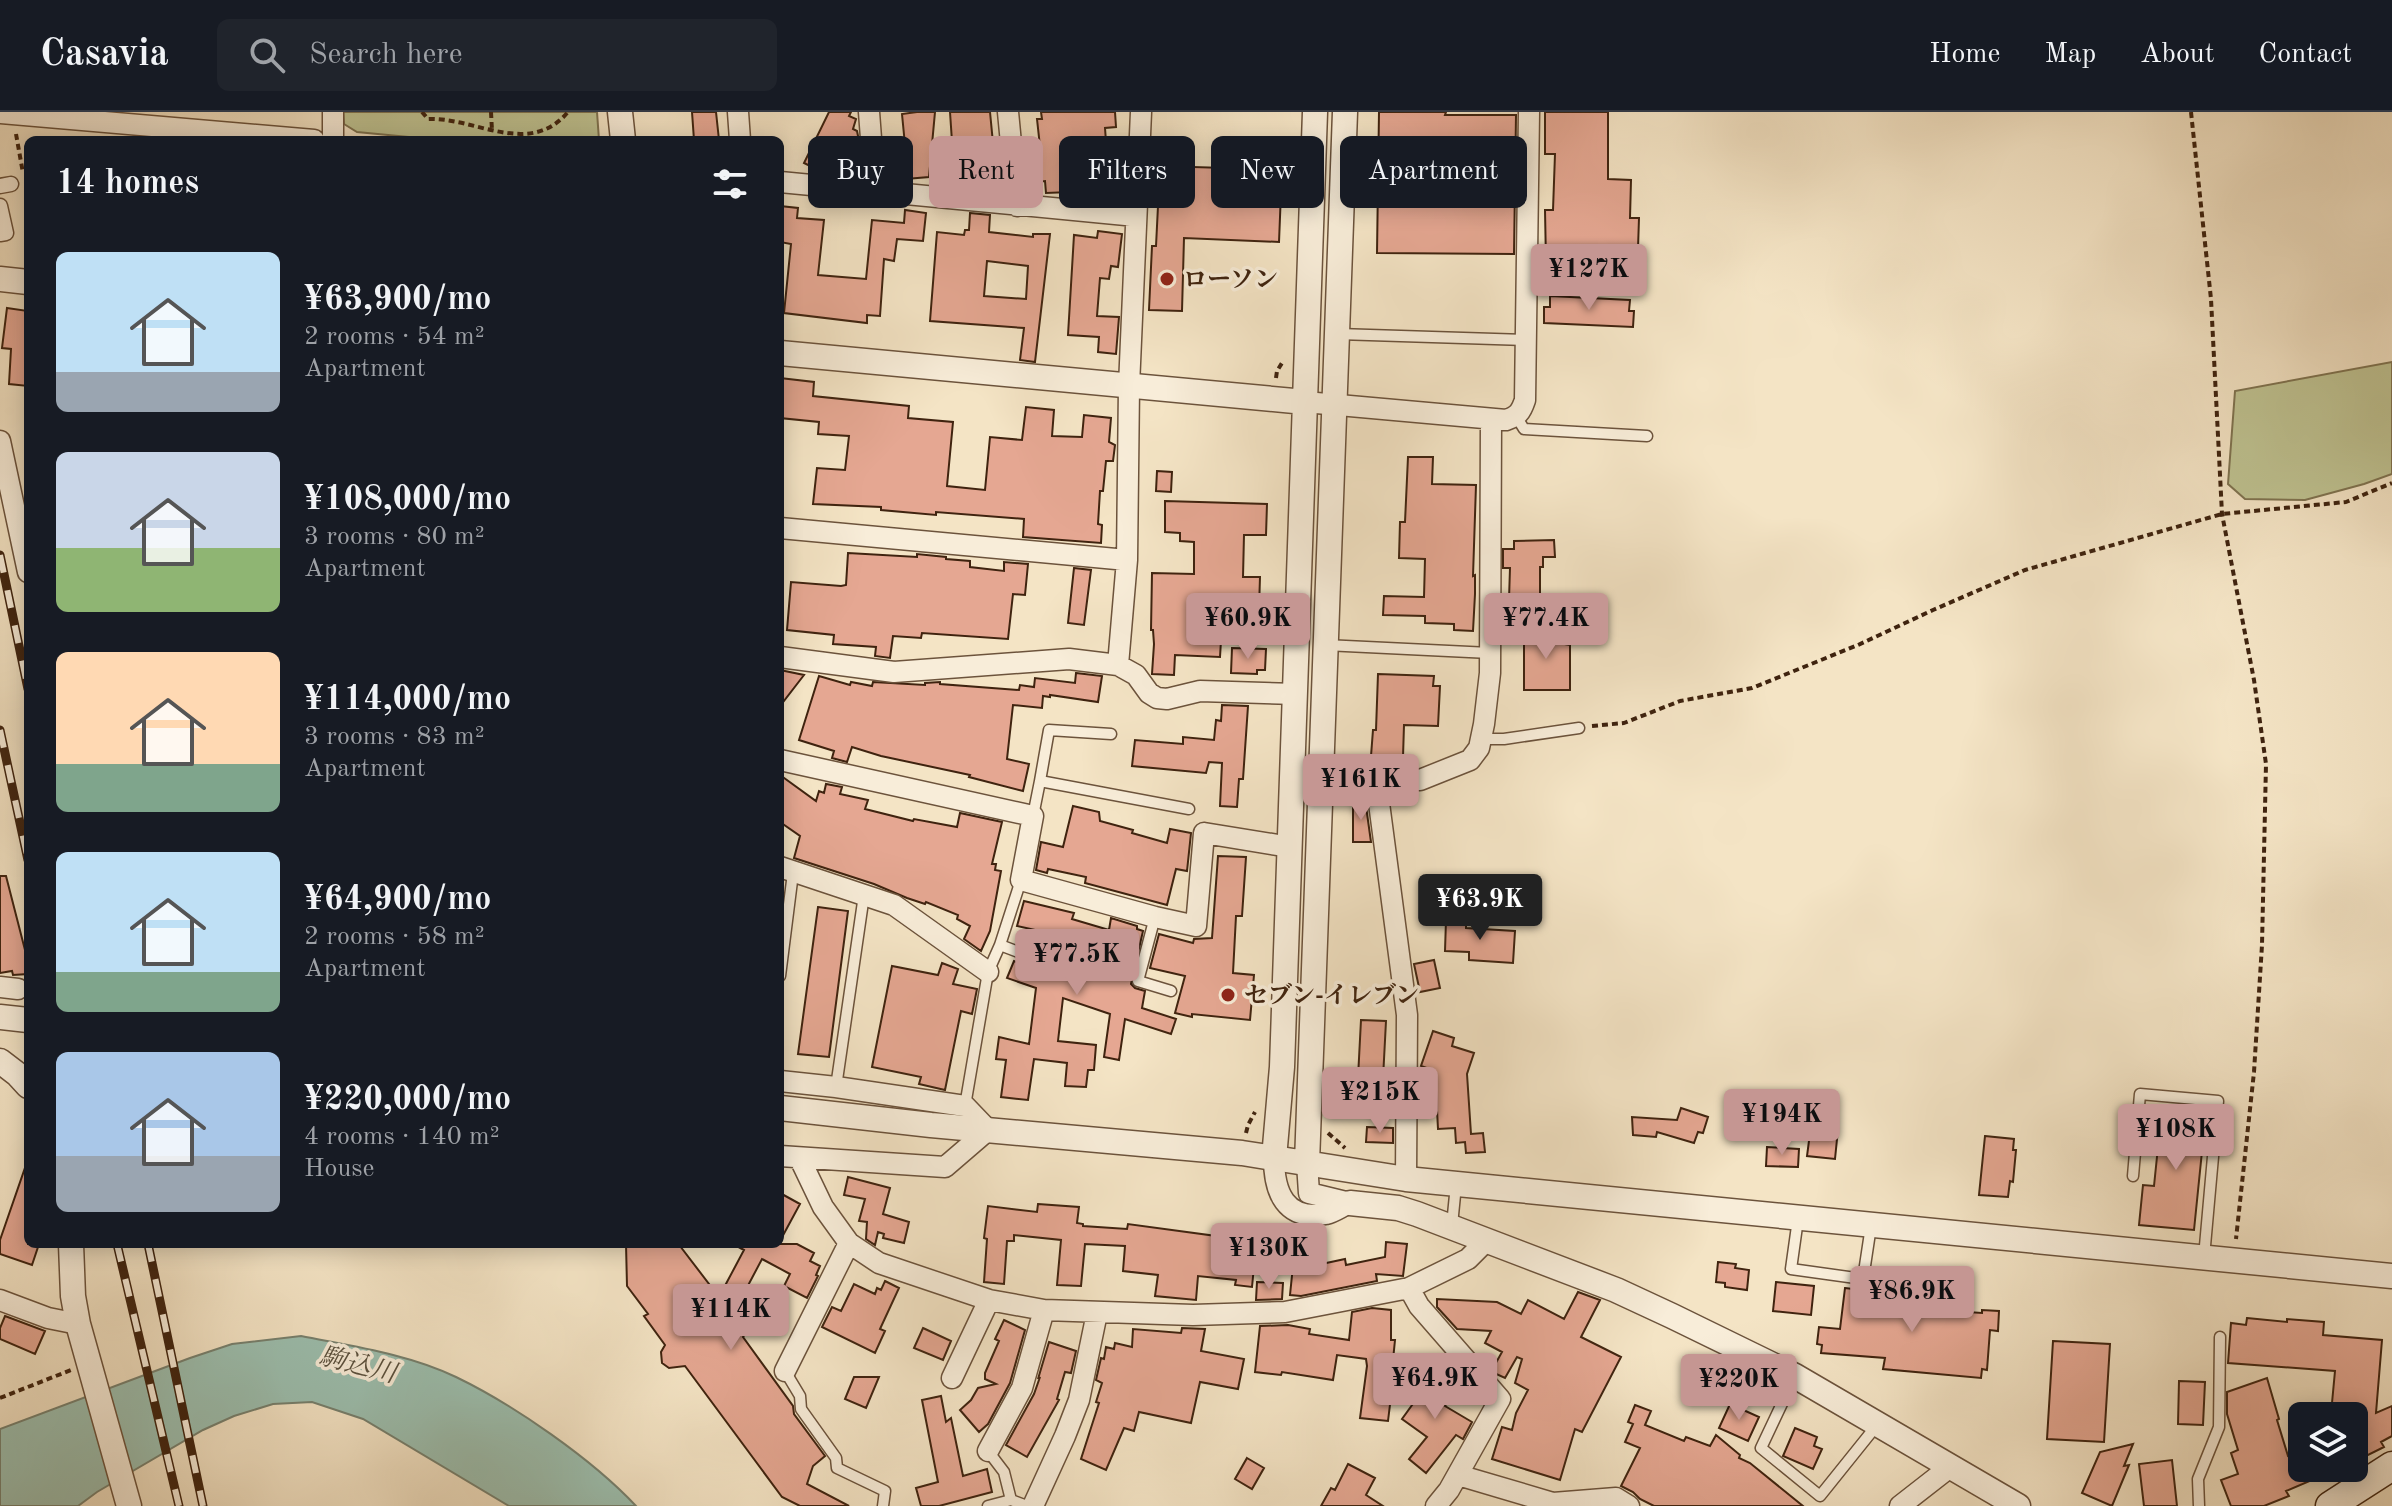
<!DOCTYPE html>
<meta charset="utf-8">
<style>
:root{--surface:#171b24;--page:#20242c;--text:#f1f3f6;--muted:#9ea1a6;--line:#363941;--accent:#c59692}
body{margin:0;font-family:"Old Standard TT","Noto Serif JP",serif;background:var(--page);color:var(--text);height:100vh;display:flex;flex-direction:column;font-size:30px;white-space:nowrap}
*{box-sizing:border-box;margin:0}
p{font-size:26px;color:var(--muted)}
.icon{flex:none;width:44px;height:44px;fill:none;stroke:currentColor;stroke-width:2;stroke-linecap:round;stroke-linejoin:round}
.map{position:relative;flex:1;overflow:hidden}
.panel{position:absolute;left:24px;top:24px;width:760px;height:1112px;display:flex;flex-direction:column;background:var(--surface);border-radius:12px;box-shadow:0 4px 20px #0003}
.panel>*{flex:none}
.guide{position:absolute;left:808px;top:24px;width:760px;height:72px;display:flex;gap:16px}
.buttons{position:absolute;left:2288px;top:1290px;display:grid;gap:16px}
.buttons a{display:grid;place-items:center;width:80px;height:80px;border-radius:12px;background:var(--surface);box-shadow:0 4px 20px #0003;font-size:40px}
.price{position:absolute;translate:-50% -68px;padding:0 18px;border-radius:8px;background:var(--accent);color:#111;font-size:26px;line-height:52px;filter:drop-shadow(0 2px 4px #0008)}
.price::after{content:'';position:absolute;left:50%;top:48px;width:24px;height:18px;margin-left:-12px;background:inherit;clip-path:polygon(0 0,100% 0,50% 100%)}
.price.current{background:#222;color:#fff}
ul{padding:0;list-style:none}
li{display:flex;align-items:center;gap:24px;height:200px;padding:0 32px}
li span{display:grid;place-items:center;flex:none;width:224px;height:160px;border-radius:12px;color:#555}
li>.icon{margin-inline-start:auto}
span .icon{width:96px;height:96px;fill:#fffc;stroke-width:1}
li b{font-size:34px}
h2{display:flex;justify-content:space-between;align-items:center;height:96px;padding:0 32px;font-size:34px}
.tag{padding:0 28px;border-radius:12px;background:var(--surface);box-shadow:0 4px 20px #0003;font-size:28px;line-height:72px}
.tag.current{background:var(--accent);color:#111}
header{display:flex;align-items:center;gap:48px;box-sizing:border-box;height:112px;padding:0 40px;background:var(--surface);border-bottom:2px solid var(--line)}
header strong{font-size:38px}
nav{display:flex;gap:44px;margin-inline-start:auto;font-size:28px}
.search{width:560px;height:72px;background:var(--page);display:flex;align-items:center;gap:20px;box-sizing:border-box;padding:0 28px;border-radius:12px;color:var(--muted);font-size:30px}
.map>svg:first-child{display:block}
</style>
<header>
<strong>Casavia</strong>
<div class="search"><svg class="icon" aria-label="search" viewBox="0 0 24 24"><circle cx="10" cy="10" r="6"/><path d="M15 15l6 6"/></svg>Search here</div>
<nav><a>Home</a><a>Map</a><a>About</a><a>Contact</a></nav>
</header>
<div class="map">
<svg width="2392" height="1394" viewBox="0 0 2392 1394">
<rect width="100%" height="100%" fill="#f4e4c5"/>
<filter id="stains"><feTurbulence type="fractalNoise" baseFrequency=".0025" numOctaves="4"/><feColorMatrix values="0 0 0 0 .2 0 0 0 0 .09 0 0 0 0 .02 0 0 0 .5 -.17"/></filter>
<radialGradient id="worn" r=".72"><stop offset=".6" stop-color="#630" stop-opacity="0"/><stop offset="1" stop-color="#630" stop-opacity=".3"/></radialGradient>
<path fill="#bfc392" stroke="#7f7350" stroke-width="2" d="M343,0H597L599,28H440L357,20L344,12Z
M2392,250V362L2364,372L2305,388L2245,387L2228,372L2235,279Z"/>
<path fill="#9cbfaf" stroke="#77816f" stroke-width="2" d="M301,1224C351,1234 409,1242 456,1265C514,1293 592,1347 636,1394H509L363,1307L312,1290L273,1292L234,1304L203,1318L97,1380L78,1394H0V1317L190,1246L232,1232Z"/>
<path fill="#e5a792" stroke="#3f230f" stroke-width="2" fill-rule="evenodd" d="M692,0H716L719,28H694Z
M829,0H851L849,4L856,7L853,17L857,19L858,24L847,48L842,46L838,56L823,49L818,58L804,51Z
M917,0H935L929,65L894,68V59H891L889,34L905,33L902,2Z
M950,0H990L997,73L975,76L955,74Z
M1041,0H1115L1116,15L1105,16L1108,57H1124L1125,78H1119V86L1095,87V79L1046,81L1045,69L1028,71L1026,55L1042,53L1037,7H1042Z
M1379,0H1446L1445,3H1516L1514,142L1377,141Z
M1545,0H1608V67L1631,68L1630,106H1639L1638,137L1609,136V151L1546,150L1545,98H1553L1555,42H1545Z
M1225,37L1249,38L1248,53L1282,55L1279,130L1184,126L1182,199L1149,198L1152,134H1156L1160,54L1225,56Z
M780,94L798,96L797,106L824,108L818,163L866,167L872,108L904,111L905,98L926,101L923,129L897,127L894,149L884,147L880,204L867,203V211L784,201L791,132L780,130Z
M970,101L990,103L989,120L1033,125V122H1050L1035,250L1020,248L1024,216L930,209L937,120L964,123L965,118H969ZM987,149L1028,154L1026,187L984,184Z
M1098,119L1122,122L1118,155L1111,154L1109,167L1100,166L1097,204L1119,205L1116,242L1098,240L1099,225L1068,223L1074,123L1097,126Z
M1550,184L1630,188L1629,199H1634L1633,215L1544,211V195H1550Z
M7,196L28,199V274L9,272L11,237L2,236Z
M780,266L814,270L813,284L909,294L908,306L953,310L947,374L985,378L990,325L1022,328L1026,295L1054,298L1052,324L1082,325L1084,303L1111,306L1109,330L1115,333L1113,349H1106L1103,379H1100L1098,412L1102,413L1101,431L1023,425L1024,407L936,400V403L881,398V395L813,392L817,356L845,358L849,324L818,322L819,310L780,306Z
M1408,345H1433L1432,372L1476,373L1473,464L1475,463V482L1473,519L1454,518V512L1425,511V504L1383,503L1384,484L1424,485L1425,447L1399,446L1400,410H1405Z
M1157,359L1172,360L1171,380L1156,379Z
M1165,389L1267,392L1266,423H1244L1243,465H1260L1259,497L1223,496L1220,545L1175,543L1174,563L1152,562L1154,532L1153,518H1151L1152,461L1194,462V430L1180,429V421L1165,420Z
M1554,428L1555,445H1543V455H1540V488H1509L1510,456H1503V437H1514V429Z
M848,441L917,445V442L946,445V447L970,449V455L1004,459V450L1028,452L1025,483L1013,482L1008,527L922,521L921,526L893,524L890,546L875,544L876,535L833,532L834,523L787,518L791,470L841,474L846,473Z
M1074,456L1091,458L1084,513L1068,511Z
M1524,519L1565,520L1564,532L1570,533V578H1524Z
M1232,536L1266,537L1265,558H1257V562L1231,561Z
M780,558L804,563L780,594Z
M1076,561L1102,564L1098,590L1050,583V585L1043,584L1042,596L1013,593L1007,647L1029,652L1023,679L969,665L970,663L881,644L852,635L847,650L832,646L834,639L799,628L819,564L850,573L851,570L872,574L873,570L925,573V571L940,570V572L1019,578L1020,573L1034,575L1035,566L1075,571Z
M1378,562L1434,564L1433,574H1440L1438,614L1404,613L1403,645L1371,644L1373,618H1376Z
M1222,593L1248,594L1243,667H1239L1237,695L1220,694L1222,651L1209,650L1206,661L1132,654L1135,628L1183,632V625L1214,628L1216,608L1221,609Z
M780,663L816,689L819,679L824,681L826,672L842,675L840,682L868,688L865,697L913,709L914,707L957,715L960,701L1002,710L992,752H996L995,758L1001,759L990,819L981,839L964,827L970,814L957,807L958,803L926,790L925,792L907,786L874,772L794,746L800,724L780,710Z
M1353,687H1365L1371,730H1353Z
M1073,694L1099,700L1100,709L1133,718L1132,721L1167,731L1170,717L1191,721L1187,759L1176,757L1167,793L1085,771L1086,765L1048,757L1047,761L1036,758L1041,730L1063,735Z
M1218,744L1246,745L1242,804H1236L1233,861L1254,863L1250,908L1192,902V905L1175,901L1185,864L1150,856L1159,822L1193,831L1194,827L1212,826Z
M0,764H6L25,838L28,837V862L13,863L12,859L0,861Z
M1024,789L1074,801L1072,807L1109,818L1111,806L1137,814V817L1143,819L1131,872L1135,876L1145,879L1142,896L1176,907L1171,922L1125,907L1119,948L1104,945L1110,902L1063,886L1058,929L1096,933L1094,958H1088L1086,975L1065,974L1067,951L1034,947L1028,988L1001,985L1006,948L996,947L999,925L1029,932L1036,876L1007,866L1014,849L1064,867L1077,831L1070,829L1071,826L1017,814Z
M818,795L848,799L829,945L798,942Z
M1446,808L1466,809V816L1515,819L1513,851L1469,848V840L1445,839Z
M1434,848L1440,876L1420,880L1414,852Z
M942,851L958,857L953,872L977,877L972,902L961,899L945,978L919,972L921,965L872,955L892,854L938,863Z
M1361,908L1386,909L1381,1005L1356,1004Z
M1433,919L1454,926L1452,934L1474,941L1467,962L1471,1022L1483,1021L1485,1040L1466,1041L1465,1030L1456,1031L1455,1016L1438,1017L1435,959L1421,954Z
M1681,996L1708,1005L1703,1021L1698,1020L1694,1031L1657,1020L1656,1025L1633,1023L1632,1005L1677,1008Z
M2162,996L2206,1000L2194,1118L2139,1113L2143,1073L2154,1074Z
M1367,1015L1393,1016V1031L1366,1030Z
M1822,1015L1838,1017L1835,1047L1807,1044L1810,1021L1821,1022Z
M1985,1024L2014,1027L2013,1038H2016L2013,1070L2010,1069L2008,1085L1979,1083Z
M1767,1035L1799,1037L1798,1055L1766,1054Z
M26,1053L28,1054V1132H39L32,1153L0,1142V1128Z
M848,1065L890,1076L883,1102L909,1110L904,1131L883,1126L884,1122L878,1120L875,1133L866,1127L867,1110L859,1109L865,1087L844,1083Z
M780,1081L800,1092L780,1129Z
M1038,1092L1079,1095L1077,1111L1083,1112V1114L1127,1117L1128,1112L1224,1125V1118L1250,1120L1247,1143L1255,1144L1252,1175L1235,1173L1236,1168L1198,1164L1196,1188L1155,1184L1158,1163L1123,1159L1125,1134L1085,1132L1081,1174L1057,1173L1061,1128L1014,1123V1129H1007L1004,1172L984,1170L987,1127L984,1126L988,1094L1037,1100Z
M1300,1116L1320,1118L1317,1153L1345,1147L1346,1153L1385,1145L1386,1130L1407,1132L1403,1164L1376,1162L1377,1169L1301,1184L1290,1183L1296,1124H1300Z
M626,1132H674L680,1134L719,1185L744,1138L733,1132H797L814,1141L810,1149L820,1154L816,1163L818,1164L807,1186L784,1174L790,1162L762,1147L743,1183L752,1192L755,1205L753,1211L743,1225L793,1294L794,1302L825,1344L813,1354L807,1372L849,1394H800L782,1385L685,1254L669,1256L662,1251L661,1240L665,1233L644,1204L648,1202L627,1174Z
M1718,1150L1736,1152L1735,1156L1749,1158L1747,1178L1725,1175V1171L1716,1170Z
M885,1169L899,1176L880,1217L885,1219L875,1241L822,1215L832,1195L841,1199L854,1172L875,1182L877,1176L881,1178Z
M1257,1170L1283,1171L1282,1187L1256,1188Z
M1776,1170L1814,1174L1811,1203L1773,1199Z
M1845,1176L1910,1184L1911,1178L1938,1181L1937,1198L1982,1201V1198L1999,1199L1998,1219L1990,1218L1987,1258L1982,1257L1981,1266L1883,1257L1885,1246L1821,1241L1822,1233L1817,1232L1819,1215L1840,1217Z
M1578,1180L1600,1188L1581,1225L1621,1245L1582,1320L1575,1317L1560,1368L1492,1347L1502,1315L1512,1318L1516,1301L1528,1278L1515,1271L1522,1247L1517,1245L1505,1266L1494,1261L1492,1258L1502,1240L1485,1231L1491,1219L1457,1217L1437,1195V1187L1497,1190L1521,1202L1528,1188L1564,1207Z
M1372,1196L1391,1198V1228H1395L1391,1268H1393L1388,1309L1360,1306L1367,1254L1366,1247L1337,1243L1333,1268L1282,1260L1281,1263L1255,1260L1260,1214L1288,1213L1310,1217L1309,1222L1349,1228L1352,1200Z
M5,1204L45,1219L35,1242L0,1227V1216Z
M2247,1206L2287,1210V1207L2324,1210L2323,1223L2382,1228L2376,1301L2392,1294V1324L2381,1330L2384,1335L2354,1350V1293L2332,1291L2335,1259L2228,1251L2231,1211L2246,1213Z
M1004,1208L1025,1218L1010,1271L988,1312L979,1320L960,1298L971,1288L978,1276L996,1272L985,1267V1261L999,1229L995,1227Z
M923,1216L951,1229L943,1248L914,1236Z
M1182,1216L1205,1217L1201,1239L1244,1247L1238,1277L1200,1270L1191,1311L1139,1300L1134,1319L1124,1316L1106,1358L1081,1347L1099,1291L1096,1290L1102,1271L1096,1268L1101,1246L1104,1247L1106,1235L1114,1237L1115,1231L1132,1235L1133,1217L1181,1221Z
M2053,1229L2110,1232L2104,1330L2047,1327Z
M1049,1230L1076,1239L1071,1261L1065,1260L1057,1287L1059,1288L1027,1345L1006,1333L1034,1282L1040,1265L1038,1267Z
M1436,1260L1458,1276L1445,1294L1472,1310L1463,1327L1456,1323L1426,1361L1409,1347L1427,1325L1402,1307Z
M854,1265H879L866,1296L845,1287Z
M2267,1266L2279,1307L2277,1308L2288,1344L2302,1339V1356H2307L2312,1368L2286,1379L2289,1384L2264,1394H2231L2221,1368L2238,1362L2231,1341L2238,1338L2227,1302V1280Z
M2179,1269L2205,1270L2203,1313L2178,1312Z
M941,1284L946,1310L951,1306L963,1364L987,1357L992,1380L939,1394H921L916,1376L938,1370L922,1288Z
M1730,1292L1759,1305L1748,1329L1719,1316Z
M1635,1293L1651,1299L1645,1313L1684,1329L1686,1325L1710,1334L1716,1323L1740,1343L1739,1346L1750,1351L1803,1394H1654L1640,1387L1633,1380L1621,1374L1640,1336L1625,1330L1633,1312L1628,1310Z
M1795,1316L1817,1325L1814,1334L1822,1337L1813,1357L1783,1344Z
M2133,1332L2124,1354L2129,1353L2112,1394L2082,1381L2100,1340Z
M1247,1346L1264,1356L1252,1377L1235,1367Z
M2172,1348L2177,1394H2144L2139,1352Z
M1348,1352L1375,1366L1366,1383L1383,1394H1321L1331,1376L1335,1378Z"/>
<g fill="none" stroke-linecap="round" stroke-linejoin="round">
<g stroke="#6c533c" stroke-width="13">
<path id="service" d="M1527,175L1637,177
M1338,222L1526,228
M1516,304L1524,317L1647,324
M1325,533L1490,541
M1481,627H1504L1579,616
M1040,669L1049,618L1111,622
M1033,704L1040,669L1189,697
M1155,805L1138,869L1171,879
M1000,833L1058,855
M780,864L793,761
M836,975L864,783
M965,994L988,860L1000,833L1021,768
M2133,1064L2140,982L2218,989L2204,1145
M1798,1107L1791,1157L1863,1167L1871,1114
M1452,1113L1456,1073
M785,1259L800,1284L801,1297L836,1346L837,1356L885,1379L883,1394
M1795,1264L1761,1336L1820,1384L1877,1313
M988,1339L1004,1360L1011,1388L1027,1394
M988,1394L1011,1388
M2199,1394L2198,1367L2219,1315L2220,1225"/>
</g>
<g stroke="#6c533c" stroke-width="17">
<path id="pedestrian" d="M0,74L11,72
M0,94L6,121L0,122"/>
</g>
<g stroke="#6c533c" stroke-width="23">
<path id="minor" d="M333,0V28
M738,0L740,28
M869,0L875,79
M1008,0L1017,94
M0,1L314,28
M780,70L1136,104
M1305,290L1506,308C1518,304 1521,300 1525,288L1529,0
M0,329L28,460
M780,416L1127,448
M780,545L894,560L1069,547L1118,553L1136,563L1149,581L1157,586L1167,587L1200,579L1296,582
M1118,553L1127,448L1129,274L1141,0
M780,648L1033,704L1021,768L1155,805L1196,814L1204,721L1290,735
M780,755L894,793L988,860
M0,875L18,877
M780,969L836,975L965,994L988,1018L945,1055L780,1044
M1274,1046C1274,1080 1285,1109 1326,1102C1335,1100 1342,1094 1350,1091
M800,1047L823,1095L849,1131L879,1151L989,1188L1044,1198L1193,1203L1285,1200L1409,1176L1468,1147L1486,1129
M1307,1051L1309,1081L1350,1091
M1406,1067L1407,903L1377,676L1382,667L1420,668L1470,648L1479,636L1484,612L1490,561L1491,307
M1409,1176L1419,1194L1500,1287L1449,1378L1436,1394
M0,1188L48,1206L78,1212
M785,1259L849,1131
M952,1266L989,1188
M988,1339L1022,1276L1044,1198
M1458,1363L1553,1391L1616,1386L1629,1394
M1033,1394L1065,1324L1079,1288L1097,1201
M1900,1394L1950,1355"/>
</g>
<g stroke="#6c533c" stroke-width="27">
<path id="tertiary" d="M620,0L623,28
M0,167L28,170
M780,241L1305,290
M0,905L28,908
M0,949L17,962L28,974
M780,996L931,1013L1242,1041L1406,1067L2392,1164
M1274,1046L1282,955L1315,0
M1307,1051L1345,0
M1350,1091L1398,1096L1417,1102L1616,1178L1672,1204L1795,1264L2018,1394
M71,1132L73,1184L78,1212L129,1394"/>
</g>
<g stroke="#3f230f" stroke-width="31">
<path id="secondary" d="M2330,1394L2392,1354"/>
</g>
<path stroke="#3f230f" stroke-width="4" stroke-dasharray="6 4" stroke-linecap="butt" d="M422,0L428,7C475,5 529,46 568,0
M491,0L492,19
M2191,0L2211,187L2222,402L2254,568L2266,652L2262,833L2254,960L2236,1127
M16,22L23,61
M1276,266L1277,259L1282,251H1285
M1592,614L1624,611L1680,589L1752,576L1858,533L1933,498L2025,458L2222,402L2346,390L2392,371
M1246,1021L1248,1013L1255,1000
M1328,1021L1345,1036
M0,1286L71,1258"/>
<use href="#service" stroke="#f8edd9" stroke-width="10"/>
<use href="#pedestrian" stroke="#f8edd9" stroke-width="14"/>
<use href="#minor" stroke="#f8edd9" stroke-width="20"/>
<use href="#tertiary" stroke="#f8edd9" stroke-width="24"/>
<use href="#secondary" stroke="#f8edd9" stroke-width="28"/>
<g stroke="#3f230f" stroke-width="9">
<path id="rail" d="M0,443L28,577
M0,618L28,748
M117,1132L179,1394
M148,1132L203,1394"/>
</g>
<use href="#rail" stroke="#f8edd9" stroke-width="6" stroke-dasharray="18" stroke-linecap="butt"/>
</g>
<g fill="#8f2418" stroke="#f8edd9" stroke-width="3">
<circle cx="1167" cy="167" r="8"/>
<circle cx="1228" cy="883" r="8"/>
</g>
<g text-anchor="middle" stroke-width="7" stroke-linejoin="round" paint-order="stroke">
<g font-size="24" font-weight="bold" fill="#3f230f" stroke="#f8edd9" text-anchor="start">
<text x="1183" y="175">ローソン</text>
<text x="1244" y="891">セブン-イレブン</text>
</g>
<g font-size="26" font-style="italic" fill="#5b523f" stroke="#f8edd9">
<text transform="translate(358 1252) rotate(14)" y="9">駒込川</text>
</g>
</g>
<rect width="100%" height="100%" filter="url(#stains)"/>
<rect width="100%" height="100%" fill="url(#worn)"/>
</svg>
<div class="buttons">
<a><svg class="icon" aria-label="layers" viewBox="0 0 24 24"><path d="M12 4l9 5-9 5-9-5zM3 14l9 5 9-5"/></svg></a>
</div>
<b class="price" style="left:1589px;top:200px">¥127K</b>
<b class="price" style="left:1248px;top:549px">¥60.9K</b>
<b class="price" style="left:1546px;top:549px">¥77.4K</b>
<b class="price" style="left:1361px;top:710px">¥161K</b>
<b class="price current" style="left:1480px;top:830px">¥63.9K</b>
<b class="price" style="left:1077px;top:885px">¥77.5K</b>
<b class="price" style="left:1380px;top:1023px">¥215K</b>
<b class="price" style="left:1782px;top:1045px">¥194K</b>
<b class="price" style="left:2176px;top:1060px">¥108K</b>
<b class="price" style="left:1269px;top:1179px">¥130K</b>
<b class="price" style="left:1912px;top:1222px">¥86.9K</b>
<b class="price" style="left:731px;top:1240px">¥114K</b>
<b class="price" style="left:1435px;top:1309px">¥64.9K</b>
<b class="price" style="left:1739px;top:1310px">¥220K</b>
<div class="guide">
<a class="tag">Buy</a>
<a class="tag current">Rent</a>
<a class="tag">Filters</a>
<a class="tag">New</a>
<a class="tag">Apartment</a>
</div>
<section class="panel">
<h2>14 homes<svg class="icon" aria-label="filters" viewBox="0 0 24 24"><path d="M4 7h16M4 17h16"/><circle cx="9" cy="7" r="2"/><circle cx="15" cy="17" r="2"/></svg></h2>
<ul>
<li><span style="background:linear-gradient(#bfe0f5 75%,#9aa5b1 0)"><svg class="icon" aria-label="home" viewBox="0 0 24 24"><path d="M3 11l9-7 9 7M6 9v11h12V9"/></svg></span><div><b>¥63,900/mo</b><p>2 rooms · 54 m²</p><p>Apartment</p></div></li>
<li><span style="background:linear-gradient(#c9d6e8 60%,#8fb573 0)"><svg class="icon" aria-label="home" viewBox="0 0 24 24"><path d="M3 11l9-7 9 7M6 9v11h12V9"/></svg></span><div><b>¥108,000/mo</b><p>3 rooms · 80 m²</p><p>Apartment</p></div></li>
<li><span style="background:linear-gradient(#ffd9b3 70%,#7fa58c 0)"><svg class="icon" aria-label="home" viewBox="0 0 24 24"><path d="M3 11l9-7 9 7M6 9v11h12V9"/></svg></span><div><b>¥114,000/mo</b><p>3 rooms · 83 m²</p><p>Apartment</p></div></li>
<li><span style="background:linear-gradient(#bfe0f5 75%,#7fa58c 0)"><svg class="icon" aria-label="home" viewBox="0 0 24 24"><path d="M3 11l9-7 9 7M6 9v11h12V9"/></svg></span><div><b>¥64,900/mo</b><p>2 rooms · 58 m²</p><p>Apartment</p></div></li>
<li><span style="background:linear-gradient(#a9c7e8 65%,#9aa5b1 0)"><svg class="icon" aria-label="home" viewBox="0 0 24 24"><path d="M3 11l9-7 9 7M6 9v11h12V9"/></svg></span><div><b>¥220,000/mo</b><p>4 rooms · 140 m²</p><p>House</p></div></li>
</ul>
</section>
</div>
